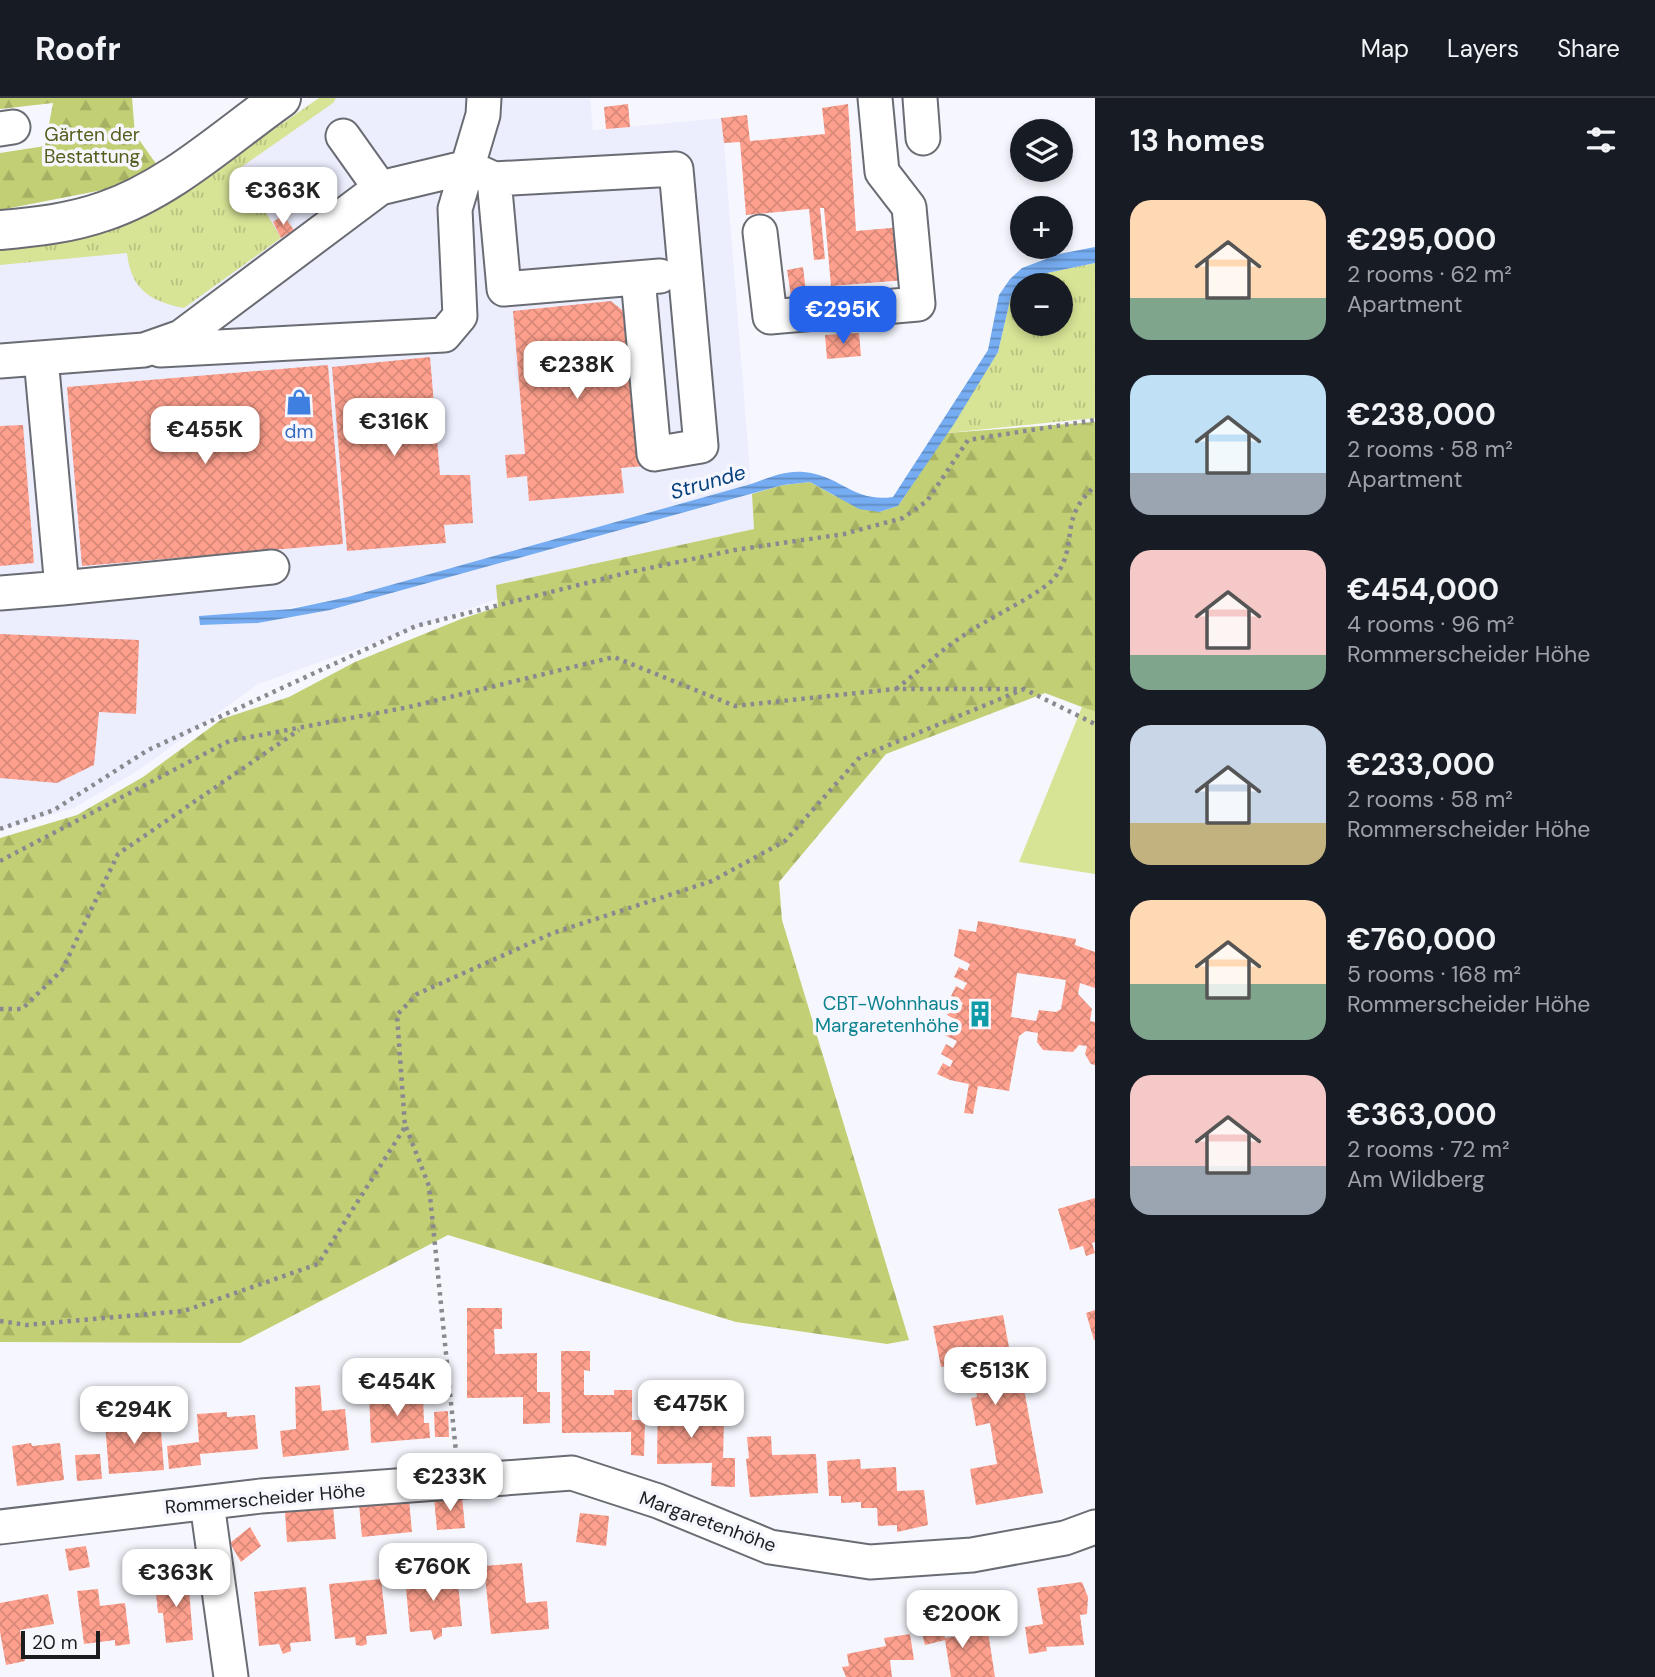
<!DOCTYPE html>
<meta charset="utf-8">
<style>
:root{--surface:#171b24;--page:#242831;--text:#f1f3f6;--muted:#9ea1a6;--line:#363941;--accent:#2563eb}
body{margin:0;font-family:"DM Sans",sans-serif;background:var(--page);color:var(--text);height:100vh;display:flex;flex-direction:column;font-size:26px;white-space:nowrap}
*{box-sizing:border-box;margin:0}
p{font-size:23px;color:var(--muted)}
.icon{flex:none;width:38px;height:38px;fill:none;stroke:currentColor;stroke-width:2;stroke-linecap:round;stroke-linejoin:round}
.map{position:relative;flex:1;overflow:hidden}
.details{display:flex;flex-direction:column;background:var(--surface);width:560px}
.details>*{flex:none}
.controls{position:absolute;left:1010px;top:21px;display:grid;gap:14px}
.controls a{display:grid;place-items:center;width:63px;height:63px;border-radius:50%;background:var(--surface);box-shadow:0 4px 10px #0003;font-size:35px}
.scale{position:absolute;left:21px;bottom:18px;width:79px;box-sizing:border-box;padding-left:7px;border:4px solid #1c1c1f;border-top:0;font-size:19px;line-height:24px;white-space:nowrap;color:#1c1c1f;-webkit-text-stroke:5px #f6f7fe;paint-order:stroke}
.price{position:absolute;translate:-50% -60px;padding:0 16px;border-radius:14px;background:#fff;color:#222;font-size:23px;line-height:46px;filter:drop-shadow(0 2px 4px #0008)}
.price::after{content:'';position:absolute;left:50%;top:42px;width:21px;height:16px;margin-left:-10px;background:inherit;clip-path:polygon(0 0,100% 0,50% 100%)}
.price.on{background:var(--accent);color:#fff}
ul{padding:0;list-style:none}
li{display:flex;align-items:center;gap:21px;height:175px;padding:0 35px}
li span{display:grid;place-items:center;flex:none;width:196px;height:140px;border-radius:21px;color:#555}
li>.icon{margin-inline-start:auto}
span .icon{width:84px;height:84px;fill:#fffc;stroke-width:1}
li b{font-size:30px}
h2{display:flex;justify-content:space-between;align-items:center;height:84px;padding:0 35px;font-size:30px}
header{display:flex;align-items:center;gap:42px;box-sizing:border-box;height:98px;padding:0 35px;background:var(--surface);border-bottom:2px solid var(--line)}
header strong{font-size:33px}
nav{display:flex;gap:38px;margin-inline-start:auto;font-size:24px}
main{display:flex;flex:1;min-height:0}
.map>svg:first-child{display:block}
</style>
<header>
<strong>Roofr</strong>
<nav><a>Map</a><a>Layers</a><a>Share</a></nav>
</header>
<main>
<div class="map">
<svg width="1095" height="1579" viewBox="0 0 1095 1579">
<defs>
<pattern id="grass-tufts" width="24" height="20" patternUnits="userSpaceOnUse" patternTransform="scale(1.75)"><rect width="24" height="20" fill="#d7e395"/><path d="M3 7l-1-3M5 7V3M7 7l1-3M15 17l-1-3M17 17v-4M19 17l1-3" fill="none" stroke="#b8c280"/></pattern>
<pattern id="forest-firs" width="22" height="20" patternUnits="userSpaceOnUse" patternTransform="scale(1.75)"><rect width="22" height="20" fill="#c2cf74"/><path d="M5 1l3.5 6h-7zM16 11l3.5 6h-7z" fill="#a6b164"/></pattern>
<pattern id="water-rules" width="6" height="5" patternUnits="userSpaceOnUse" patternTransform="scale(1.75)"><rect width="6" height="5" fill="#76acf1"/><path d="M0 2.5h6" fill="none" stroke="#608bc3"/></pattern>
<pattern id="building-cross-hatch" width="8" height="8" patternUnits="userSpaceOnUse" patternTransform="scale(1.75)"><rect width="8" height="8" fill="#fea08d"/><path d="M0 0l8 8M0 8l8-8" fill="none" stroke="#d98979"/></pattern>
</defs>
<rect width="100%" height="100%" fill="#f6f7fe"/>
<path fill="#eceefe" d="M319,0H590L593,32L722,20L751,386L348,499L200,527L258,525L330,512L752,396L754,431L497,487V501L258,586L139,672L74,710L0,732V152L82,139L158,112Z"/>
<path fill="url(#grass-tufts)" fill-rule="evenodd" d="M319,0H336L333,5L240,70L281,140L184,210C149,203 131,191 127,155L0,167V152L82,139L158,112Z
M1095,165V320L947,335L998,254L1011,198L1024,185L1042,176ZM1022,187H1060V226H1022Z"/>
<path fill="url(#forest-firs)" d="M0,0H132L135,36L157,67L113,90L0,112V55L45,48L53,5L0,11Z
M1095,324V614L1045,595L886,656L779,784L782,822L909,1242L887,1246L736,1224L448,1137L240,1245L0,1244V740L77,717L143,679L222,621L289,599L355,564L461,521L498,509L496,487L754,431L752,396L783,387L810,384L835,398L879,414L898,408L947,335Z"/>
<path fill="#d7e395" d="M1082,609L1095,614V776L1019,764Z"/>
<path fill="url(#water-rules)" d="M1095,149V165L1042,176L1024,185L1011,198L998,254L954,326L898,408L879,414L859,411L810,384L783,387L330,512L258,525L200,527L199,518L291,511L348,499L751,386C768,380 785,372 804,374C840,377 854,405 893,399L988,252L999,197L1010,181L1022,170L1059,156Z"/>
<path fill="url(#building-cross-hatch)" fill-rule="evenodd" d="M628,6L630,29L606,31L604,9Z
M848,6L856,133L902,129L906,182L831,188L824,110H820L825,161L814,162L809,111L746,117L740,44L724,45L721,20L747,17L750,43L825,36L822,10Z
M283,117L294,132L281,140L273,124Z
M803,169L808,210L793,211L787,172Z
M611,203L632,220L644,368L621,370L624,395L529,403L527,378L507,380L505,357L525,356L513,213Z
M859,235L861,258L827,261L825,237Z
M430,259L440,377H470L473,425L444,427L446,445L347,453L332,269Z
M328,267L343,446L82,468L67,289Z
M23,327L34,465L0,468V328Z
M0,536L139,542L136,616L99,614L94,667L57,685L0,680Z
M978,823L1076,841L1075,847L1095,854V890L1080,885L1078,896L1092,911L1090,923L1095,924V967L1091,966L1085,956L1087,948L1079,947L1073,954L1043,952L1037,944L1038,935L1026,933L1019,938L1009,993L978,988L973,1016L964,1015L969,986L950,982L937,976L943,965L950,969L953,963L941,956L946,946L953,950L957,943L944,937L949,927L957,931L960,924L947,917L953,907L960,912L963,905L951,898L956,888L963,892L967,885L954,879L959,869L967,873L970,866L954,858L959,831L976,834ZM1017,875L1066,882L1061,911L1056,914L1039,912L1036,923L1011,919Z
M1095,1100V1144L1092,1145L1095,1155L1086,1158L1083,1148L1070,1152L1058,1111Z
M467,1210H502V1231H494L495,1256L537,1255V1294H550V1325L523,1326V1299L467,1300Z
M1095,1212V1242H1094L1086,1215Z
M1003,1217L1017,1292L1024,1291L1043,1395L976,1407L970,1371L997,1366L990,1325L976,1328L971,1300L977,1299L971,1263L941,1269L933,1228Z
M561,1253H590V1273L584,1272V1297H614V1292H632V1322H645L644,1358L631,1357V1334L562,1335Z
M320,1287L322,1313L345,1311L349,1352L283,1359L280,1333L296,1331L295,1289Z
M392,1292L393,1300L423,1298L424,1325H429L430,1340L371,1345L369,1294Z
M658,1292H684L683,1322L724,1323L723,1360H735V1389L711,1388L712,1365L657,1366Z
M448,1313L449,1339H435L434,1314Z
M227,1314V1319L255,1317L258,1351L200,1356L201,1367L169,1371L167,1348L199,1344L197,1316Z
M160,1321L164,1372L109,1376L105,1325Z
M771,1338L772,1357L816,1356L818,1395L750,1399L746,1361L749,1360L747,1339Z
M31,1345L32,1348L60,1345L64,1382L17,1388L12,1348Z
M100,1356L102,1381L77,1383L75,1357Z
M860,1361L861,1371L896,1369L897,1393L924,1392L928,1427L897,1434V1427L878,1428L877,1410H861V1404L841,1405V1398H829L827,1363Z
M462,1398L465,1430L437,1432L434,1400Z
M409,1402L412,1434L362,1439L359,1406Z
M333,1409L336,1441L287,1444L285,1413Z
M580,1415L609,1418L606,1448L576,1444Z
M250,1429L261,1448L241,1464L230,1445Z
M86,1448L90,1469L69,1473L65,1451Z
M522,1465L526,1505L547,1503L549,1531L491,1536L484,1468Z
M457,1474L462,1528L442,1530V1538L434,1542L431,1532L410,1534L405,1479Z
M188,1478L193,1542L166,1545L163,1515H158L155,1486L174,1484L173,1479Z
M381,1481L387,1536L366,1538L367,1546L362,1548L356,1547L355,1539L335,1541L329,1486Z
M1082,1484L1088,1499L1087,1516L1080,1517L1084,1547L1046,1549L1047,1553L1029,1556L1025,1529L1043,1526L1037,1490Z
M306,1489L311,1543L290,1545L291,1553L283,1556L279,1546L259,1548L254,1494Z
M98,1491L100,1508L125,1505L130,1546L115,1548V1542L84,1546L77,1493Z
M48,1496L54,1526L20,1532L25,1563L6,1567L0,1534V1505Z
M940,1519L945,1540L988,1534L995,1579H951L945,1542L925,1547L919,1523Z
M910,1536L914,1562H890L892,1579H846L842,1569L849,1568L847,1556L886,1548L884,1540Z"/>
<g fill="none" stroke-linecap="round" stroke-linejoin="round">
<g stroke="#6a6c73" stroke-width="37">
<path id="minor" d="M920,0L923,40
M0,31L13,29
M343,38L380,90
M494,81L504,191L660,178
M760,134L770,219L918,206L909,109L882,74L875,0
M160,252L444,237L460,218L455,111L483,17L484,0
M0,263L144,252L181,239L380,90L468,69L494,81L676,71L701,348L654,356L638,180
M62,490L272,469
M0,495L62,490L41,260
M207,1405L231,1579
M0,1429L261,1398L572,1375L658,1403L770,1449L870,1464L972,1457L1065,1440L1095,1429"/>
</g>
<g stroke="#6a6c73" stroke-width="42">
<path id="major" d="M0,132C36,129 71,125 105,113C170,91 226,39 281,0"/>
</g>
<path stroke="#898a8f" stroke-width="4.5" stroke-dasharray="3.5 5" stroke-linecap="butt" d="M896,591C919,573 940,553 964,537C983,523 1045,494 1055,479C1080,445 1057,422 1095,388
M0,731L54,712L148,652L416,528L626,475L735,452L844,436L903,420L927,403L968,342L1095,322
M0,763L229,643L409,609L614,559L735,608L895,591H1024L1095,626
M0,911H22L62,872L118,756L299,632
M406,1029L429,1088L456,1354
M0,1223L26,1227L184,1213L318,1166L405,1029L397,917L417,896L553,835L712,783L785,743L860,659L1024,591"/>
<use href="#minor" stroke="#fff" stroke-width="33"/>
<use href="#major" stroke="#fff" stroke-width="38"/>
</g>
<defs>
<g id="shop-bare" transform="scale(2.1)"><path d="M-5-2.5h2.3a2.7 3.5 0 0 1 5.4 0H5L5.5 6h-11ZM-1.5-2.5h3a1.5 2.3 0 0 0-3 0Z" fill="#3f7fe0" stroke="#f6f7fe" stroke-width="2.5" paint-order="stroke"/></g>
<g id="building-bare" transform="scale(2.1)"><path d="M-4-6H4V6H1V3H-1V6H-4ZM-2.5-4.3h1.7v1.8h-1.7ZM.8-4.3h1.7v1.8H.8ZM-2.5-1h1.7V.8h-1.7ZM.8-1h1.7V.8H.8Z" fill="#0f9aa8" stroke="#f6f7fe" stroke-width="2.5" paint-order="stroke"/></g>
</defs>
<g fill-rule="evenodd">
<use href="#shop-bare" x="299" y="304"/>
<use href="#building-bare" x="980" y="916"/>
</g>
<g text-anchor="middle" stroke-width="7" stroke-linejoin="round" paint-order="stroke">
<g font-size="19" fill="#555d1c" stroke="#f6f7fe">
<text x="92" y="43">Gärten der<tspan x="92" dy="22">Bestattung</tspan></text>
</g>
<g font-size="19" fill="#366cbe" stroke="#f6f7fe">
<text x="299" y="340">dm</text>
</g>
<g font-size="19" fill="#0d838f" stroke="#f6f7fe" text-anchor="end">
<text x="959" y="912">CBT-Wohnhaus<tspan x="959" dy="22">Margaretenhöhe</tspan></text>
</g>
<g font-size="19" fill="#1c1c1f" stroke="#f6f7fe">
<text transform="translate(265 1400) rotate(-5)" y="7">Rommerscheider Höhe</text>
<text transform="translate(708 1423) rotate(20)" y="7">Margaretenhöhe</text>
</g>
<g font-size="21" font-style="italic" fill="#07417e" stroke="#f6f7fe">
<text transform="translate(708 384) rotate(-16)" y="7">Strunde</text>
</g>
</g>
</svg>
<div class="controls">
<a><svg class="icon" aria-label="layers" viewBox="0 0 24 24"><path d="M12 4l9 5-9 5-9-5zM3 14l9 5 9-5"/></svg></a>
<a>+</a>
<a>−</a>
</div>
<div class="scale">20 m</div>
<b class="price" style="left:283px;top:129px">€363K</b>
<b class="price on" style="left:843px;top:248px">€295K</b>
<b class="price" style="left:577px;top:303px">€238K</b>
<b class="price" style="left:394px;top:360px">€316K</b>
<b class="price" style="left:205px;top:368px">€455K</b>
<b class="price" style="left:995px;top:1309px">€513K</b>
<b class="price" style="left:397px;top:1320px">€454K</b>
<b class="price" style="left:691px;top:1342px">€475K</b>
<b class="price" style="left:134px;top:1348px">€294K</b>
<b class="price" style="left:450px;top:1415px">€233K</b>
<b class="price" style="left:433px;top:1505px">€760K</b>
<b class="price" style="left:176px;top:1511px">€363K</b>
<b class="price" style="left:962px;top:1552px">€200K</b>
</div>
<section class="details">
<h2>13 homes<svg class="icon" aria-label="filters" viewBox="0 0 24 24"><path d="M4 7h16M4 17h16"/><circle cx="9" cy="7" r="2"/><circle cx="15" cy="17" r="2"/></svg></h2>
<ul>
<li><span style="background:linear-gradient(#ffd9b3 70%,#7fa58c 0)"><svg class="icon" aria-label="home" viewBox="0 0 24 24"><path d="M3 11l9-7 9 7M6 9v11h12V9"/></svg></span><div><b>€295,000</b><p>2 rooms · 62 m²</p><p>Apartment</p></div></li>
<li><span style="background:linear-gradient(#bfe0f5 70%,#9aa5b1 0)"><svg class="icon" aria-label="home" viewBox="0 0 24 24"><path d="M3 11l9-7 9 7M6 9v11h12V9"/></svg></span><div><b>€238,000</b><p>2 rooms · 58 m²</p><p>Apartment</p></div></li>
<li><span style="background:linear-gradient(#f6c9c9 75%,#7fa58c 0)"><svg class="icon" aria-label="home" viewBox="0 0 24 24"><path d="M3 11l9-7 9 7M6 9v11h12V9"/></svg></span><div><b>€454,000</b><p>4 rooms · 96 m²</p><p>Rommerscheider Höhe</p></div></li>
<li><span style="background:linear-gradient(#c9d6e8 70%,#c2b280 0)"><svg class="icon" aria-label="home" viewBox="0 0 24 24"><path d="M3 11l9-7 9 7M6 9v11h12V9"/></svg></span><div><b>€233,000</b><p>2 rooms · 58 m²</p><p>Rommerscheider Höhe</p></div></li>
<li><span style="background:linear-gradient(#ffd9b3 60%,#7fa58c 0)"><svg class="icon" aria-label="home" viewBox="0 0 24 24"><path d="M3 11l9-7 9 7M6 9v11h12V9"/></svg></span><div><b>€760,000</b><p>5 rooms · 168 m²</p><p>Rommerscheider Höhe</p></div></li>
<li><span style="background:linear-gradient(#f6c9c9 65%,#9aa5b1 0)"><svg class="icon" aria-label="home" viewBox="0 0 24 24"><path d="M3 11l9-7 9 7M6 9v11h12V9"/></svg></span><div><b>€363,000</b><p>2 rooms · 72 m²</p><p>Am Wildberg</p></div></li>
</ul>
</section>
</main>
